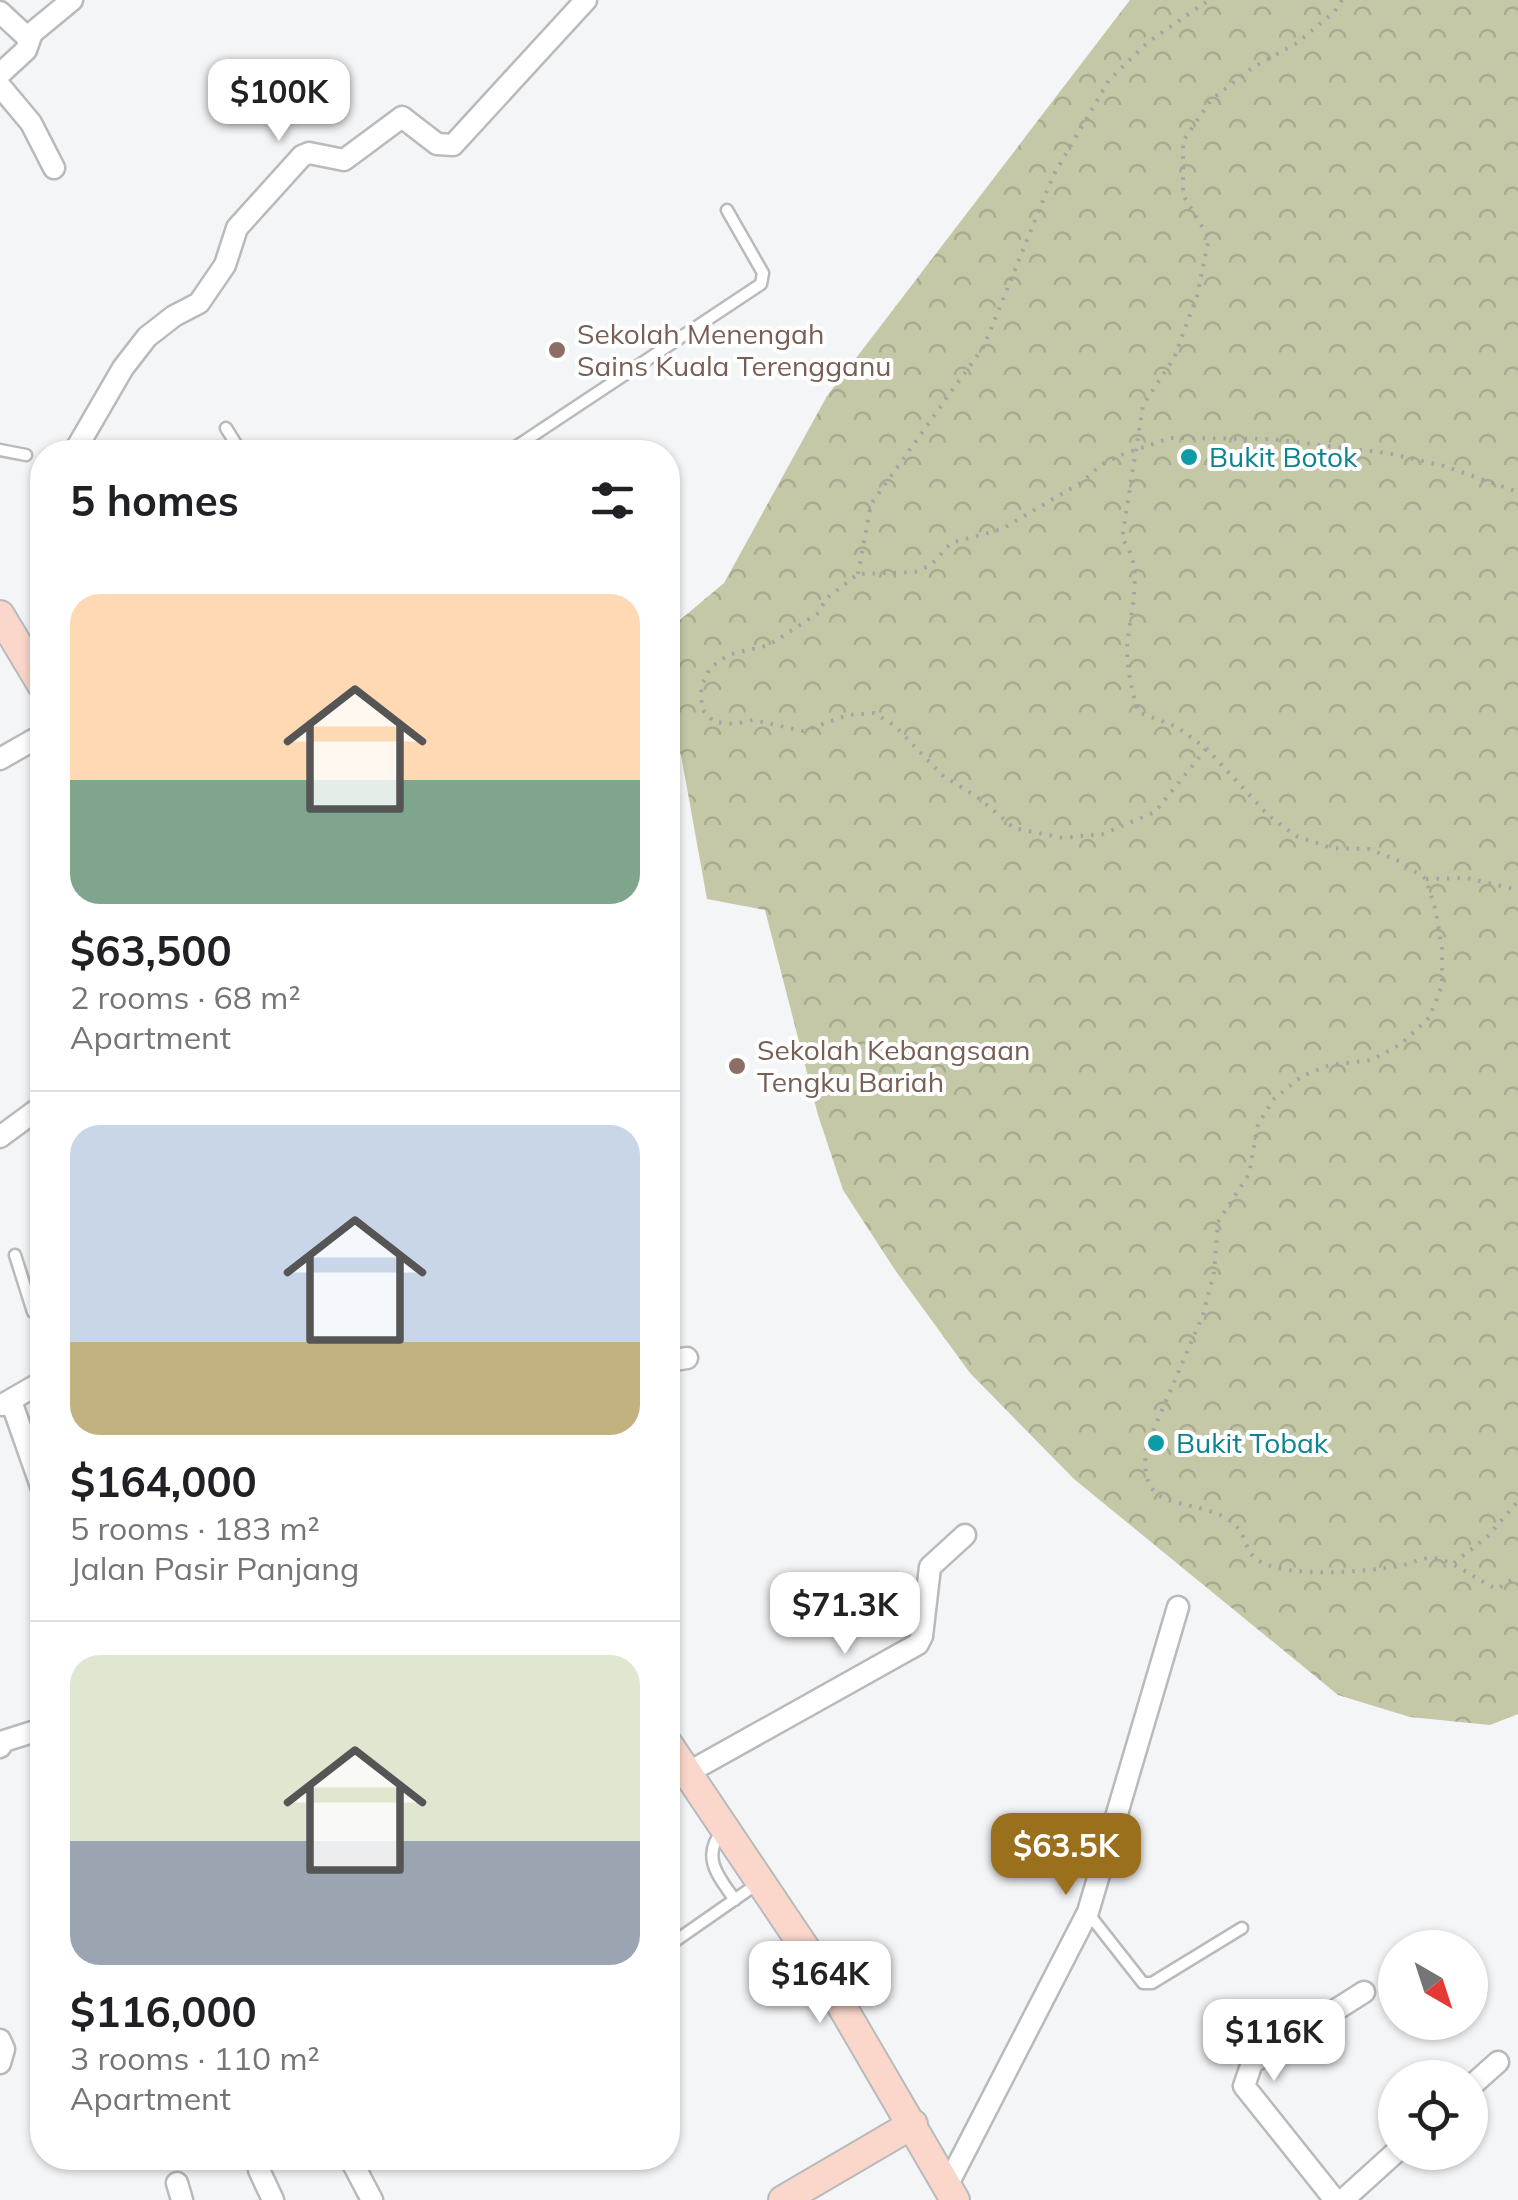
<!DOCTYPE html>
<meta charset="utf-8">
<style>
:root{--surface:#fff;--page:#f6f6f6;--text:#202124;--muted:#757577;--line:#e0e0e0;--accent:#9a701d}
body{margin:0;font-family:Mulish,sans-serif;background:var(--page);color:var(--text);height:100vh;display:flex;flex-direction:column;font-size:38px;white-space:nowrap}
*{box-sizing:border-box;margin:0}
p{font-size:32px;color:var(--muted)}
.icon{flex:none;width:55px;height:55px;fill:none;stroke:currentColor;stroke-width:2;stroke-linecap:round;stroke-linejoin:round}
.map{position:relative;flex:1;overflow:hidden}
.drawer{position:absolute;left:30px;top:440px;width:650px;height:1730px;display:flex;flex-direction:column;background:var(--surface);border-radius:40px;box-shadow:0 2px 8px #0004}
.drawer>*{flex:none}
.needle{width:65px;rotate:141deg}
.controls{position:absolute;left:1378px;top:1930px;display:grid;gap:20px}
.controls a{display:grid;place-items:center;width:110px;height:110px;border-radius:50%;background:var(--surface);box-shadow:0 2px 8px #0004;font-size:50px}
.price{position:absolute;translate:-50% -85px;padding:0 22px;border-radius:20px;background:#fff;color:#222;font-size:32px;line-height:65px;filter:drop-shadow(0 2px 5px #0008)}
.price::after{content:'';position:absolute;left:50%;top:60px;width:30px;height:22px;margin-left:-15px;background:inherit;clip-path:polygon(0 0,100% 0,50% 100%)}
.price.selected{background:var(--accent);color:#fff}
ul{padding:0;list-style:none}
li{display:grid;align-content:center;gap:20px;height:530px;padding:0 40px}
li+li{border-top:2px solid var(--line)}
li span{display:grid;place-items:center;height:310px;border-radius:30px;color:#555}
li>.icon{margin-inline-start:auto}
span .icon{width:180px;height:180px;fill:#fffc;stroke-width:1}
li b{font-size:42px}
h2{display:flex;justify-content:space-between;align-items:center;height:120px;padding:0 40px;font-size:42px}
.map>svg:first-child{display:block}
</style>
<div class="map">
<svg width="1518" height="2200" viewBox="0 0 1518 2200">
<defs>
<pattern id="forest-crowns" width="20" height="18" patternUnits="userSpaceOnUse" patternTransform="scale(2.5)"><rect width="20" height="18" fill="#c5c8a7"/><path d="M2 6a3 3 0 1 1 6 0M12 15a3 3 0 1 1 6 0" fill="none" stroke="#a8ab8f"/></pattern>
</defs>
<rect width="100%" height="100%" fill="#f3f5f7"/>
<path fill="url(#forest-crowns)" d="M1130,0H1518V1714L1490,1725L1410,1717L1338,1695L1074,1479L970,1373L895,1270L843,1190L818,1115L765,910L707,899L681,755L668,729V630L724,583L827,396Z"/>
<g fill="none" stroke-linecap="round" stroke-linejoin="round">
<g stroke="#b8babb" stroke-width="15">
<path id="service" d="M226,428L241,452
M0,450L26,455
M508,452L761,284L763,273L727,210
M15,1255L33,1312L42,1316
M722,1831C701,1857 718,1876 735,1900
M1088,1913L1143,1983H1152L1242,1928
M668,1946L757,1884"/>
</g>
<g stroke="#b8babb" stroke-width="25">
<path id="minor" d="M0,12L28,38
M0,74L26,50L32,33L72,0
M0,86L31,123L54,168
M76,449L123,368L147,337L174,316L199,303L225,265L237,228L302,156L309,153L344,160L402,117L437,144L453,145L586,0
M0,759L42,735
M0,1137L42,1106
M668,1361L687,1358
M11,1401L42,1489
M2,1405L42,1382
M0,1747L4,1741L42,1729
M689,1772L918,1644L922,1636L930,1567L965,1535
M0,2040L4,2049L0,2063
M1470,2087L1498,2062
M268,2158L259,2164V2170L273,2200
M350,2158L372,2200
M177,2183L182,2200
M947,2186L1088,1912L1178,1607
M1335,2200L1244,2086L1252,2063L1364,1992
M1343,2200L1396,2152"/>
</g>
<g stroke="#b8babb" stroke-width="32">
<path id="secondary" d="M0,615L42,685
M668,1744L829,1984L955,2200
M783,2200L913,2124"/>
</g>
<path stroke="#a3a4a6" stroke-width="4" stroke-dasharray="2.5 8" stroke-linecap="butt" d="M1342,0L1334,12L1297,43L1252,68L1211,100L1183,141V195L1209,238L1197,296L1174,358L1143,405L1122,539C1146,567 1129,615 1127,648C1127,671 1132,690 1138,712L1177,727L1207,749L1268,815L1296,836L1331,848L1369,849L1401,862L1426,879L1436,912L1442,949V986L1429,1018L1401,1044L1372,1060L1330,1065L1302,1076L1274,1099L1258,1124L1249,1174L1218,1222L1214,1272L1203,1315L1146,1447C1139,1515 1181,1495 1224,1517C1251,1531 1240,1551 1261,1562C1290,1578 1366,1572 1398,1566C1408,1565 1418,1559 1428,1558C1449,1556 1477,1581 1497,1589L1518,1576
M858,574L871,504L984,346L1053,176L1109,80L1147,43L1209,0
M1206,749L1155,812L1103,834L1063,838L1014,828L980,799L942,775L895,726L874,713L848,715L803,731L753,720L734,724L714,722L702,709L701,687L710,668L728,655L769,645L817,614L827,598L858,574L915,572L931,565L951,543L1002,529L1082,482L1101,465L1121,455L1170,438L1271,439L1387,453L1444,466L1518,492
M1426,879L1467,878L1518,890
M1454,1563L1488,1536L1518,1501"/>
<use href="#service" stroke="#fff" stroke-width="10"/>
<use href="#minor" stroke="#fff" stroke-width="20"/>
<use href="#secondary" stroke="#fbd7cb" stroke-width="28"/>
</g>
<g fill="#8d6e63" stroke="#fff" stroke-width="4">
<circle cx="557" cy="350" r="10"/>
<circle cx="737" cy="1066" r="10"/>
</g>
<g fill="#0f9aa8" stroke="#fff" stroke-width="4">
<circle cx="1189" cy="457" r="10"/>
<circle cx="1156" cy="1443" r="10"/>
</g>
<g text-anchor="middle" stroke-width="8" stroke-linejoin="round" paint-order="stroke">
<g font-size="28" fill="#785e54" stroke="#fff" text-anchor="start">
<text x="577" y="344">Sekolah Menengah<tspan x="577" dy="32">Sains Kuala Terengganu</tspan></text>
<text x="757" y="1060">Sekolah Kebangsaan<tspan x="757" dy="32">Tengku Bariah</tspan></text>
</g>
<g font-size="28" fill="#0d838f" stroke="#fff" text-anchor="start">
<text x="1209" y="467">Bukit Botok</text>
<text x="1176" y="1453">Bukit Tobak</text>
</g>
</g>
</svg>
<div class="controls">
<a><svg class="needle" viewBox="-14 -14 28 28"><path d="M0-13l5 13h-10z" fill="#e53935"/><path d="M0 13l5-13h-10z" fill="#757577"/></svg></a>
<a><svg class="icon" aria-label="locate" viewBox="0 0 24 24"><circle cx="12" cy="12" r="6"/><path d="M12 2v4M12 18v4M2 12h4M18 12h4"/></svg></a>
</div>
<b class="price" style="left:279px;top:144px">$100K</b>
<b class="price" style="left:845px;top:1657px">$71.3K</b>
<b class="price selected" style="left:1066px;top:1898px">$63.5K</b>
<b class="price" style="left:820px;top:2026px">$164K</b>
<b class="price" style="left:1274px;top:2084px">$116K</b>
<section class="drawer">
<h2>5 homes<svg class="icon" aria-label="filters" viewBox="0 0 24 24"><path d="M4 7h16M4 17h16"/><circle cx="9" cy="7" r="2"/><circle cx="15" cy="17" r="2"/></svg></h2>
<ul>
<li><span style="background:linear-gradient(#ffd9b3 60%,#7fa58c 0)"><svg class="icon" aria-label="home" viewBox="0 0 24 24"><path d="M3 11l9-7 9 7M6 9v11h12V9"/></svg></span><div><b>$63,500</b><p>2 rooms · 68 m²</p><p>Apartment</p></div></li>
<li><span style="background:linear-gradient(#c9d6e8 70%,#c2b280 0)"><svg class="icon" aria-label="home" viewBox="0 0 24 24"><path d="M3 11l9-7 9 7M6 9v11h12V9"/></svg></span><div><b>$164,000</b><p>5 rooms · 183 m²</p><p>Jalan Pasir Panjang</p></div></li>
<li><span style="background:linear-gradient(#dfe7d0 60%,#9aa5b1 0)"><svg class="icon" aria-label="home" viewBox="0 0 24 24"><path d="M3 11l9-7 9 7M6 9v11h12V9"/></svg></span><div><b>$116,000</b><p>3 rooms · 110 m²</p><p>Apartment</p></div></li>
</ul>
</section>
</div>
